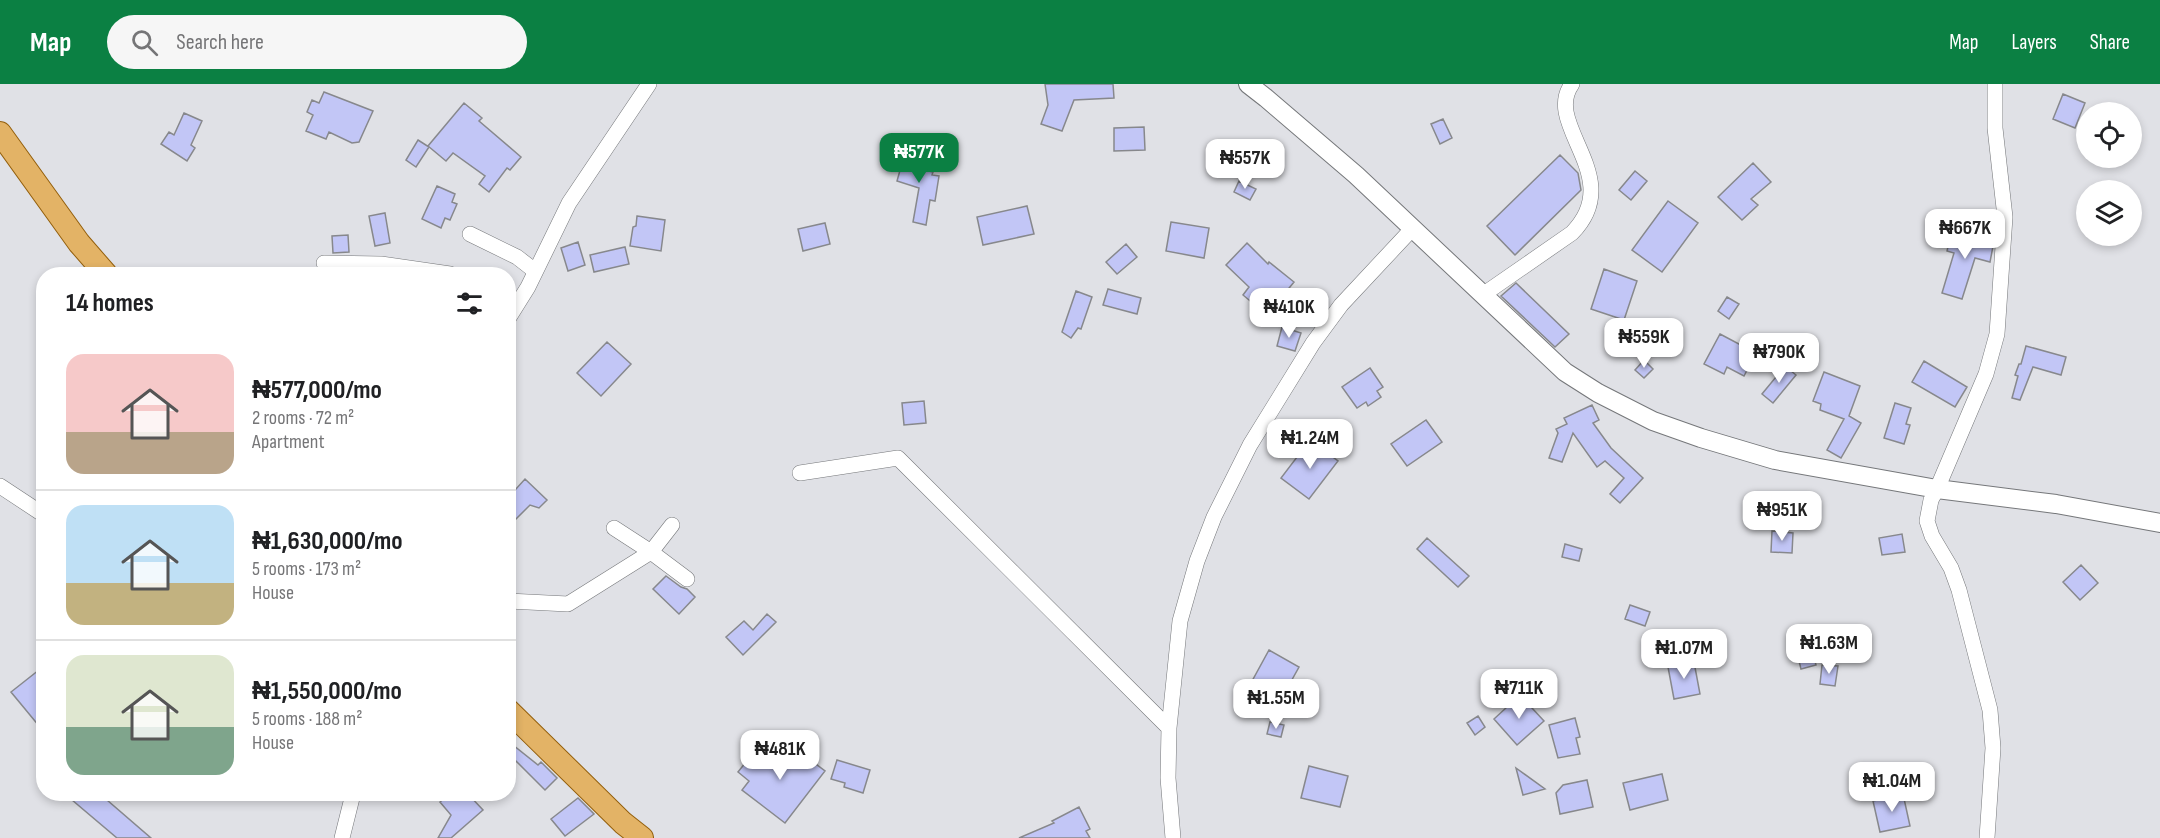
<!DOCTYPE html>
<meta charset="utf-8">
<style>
:root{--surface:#fff;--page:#f6f6f6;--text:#202124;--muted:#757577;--line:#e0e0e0;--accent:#0b8043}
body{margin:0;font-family:"Sofia Sans Condensed",sans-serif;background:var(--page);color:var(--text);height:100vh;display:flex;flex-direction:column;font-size:22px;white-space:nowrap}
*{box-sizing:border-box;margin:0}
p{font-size:20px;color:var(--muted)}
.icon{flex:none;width:33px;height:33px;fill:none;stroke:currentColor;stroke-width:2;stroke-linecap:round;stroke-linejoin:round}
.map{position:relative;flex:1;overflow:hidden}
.details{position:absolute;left:36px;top:183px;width:480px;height:534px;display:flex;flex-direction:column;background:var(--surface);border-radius:24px;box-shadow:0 3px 9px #0003}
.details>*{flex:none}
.buttons{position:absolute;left:2076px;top:18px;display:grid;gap:12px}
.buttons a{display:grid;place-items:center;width:66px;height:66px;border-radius:50%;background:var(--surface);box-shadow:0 3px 9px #0003;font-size:30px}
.price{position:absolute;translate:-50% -51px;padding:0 14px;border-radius:12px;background:#fff;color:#222;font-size:20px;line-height:39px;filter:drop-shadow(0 2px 3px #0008)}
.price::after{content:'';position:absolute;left:50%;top:36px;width:18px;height:14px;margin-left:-9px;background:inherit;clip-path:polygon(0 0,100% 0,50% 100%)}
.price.on{background:var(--accent);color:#fff}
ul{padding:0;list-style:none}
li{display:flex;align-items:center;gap:18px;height:150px;padding:0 30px}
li+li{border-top:2px solid var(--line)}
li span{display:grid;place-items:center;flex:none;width:168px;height:120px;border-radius:18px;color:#555}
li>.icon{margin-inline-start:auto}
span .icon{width:72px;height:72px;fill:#fffc;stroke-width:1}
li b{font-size:26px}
h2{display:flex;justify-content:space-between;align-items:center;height:72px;padding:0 30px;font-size:26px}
header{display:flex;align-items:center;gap:36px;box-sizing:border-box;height:84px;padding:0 30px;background:var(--accent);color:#fff}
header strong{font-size:28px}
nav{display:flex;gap:33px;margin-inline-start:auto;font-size:21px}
.search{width:420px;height:54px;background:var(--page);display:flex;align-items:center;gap:15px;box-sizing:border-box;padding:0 21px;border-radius:33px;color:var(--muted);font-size:22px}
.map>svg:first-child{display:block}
</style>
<header>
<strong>Map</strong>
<div class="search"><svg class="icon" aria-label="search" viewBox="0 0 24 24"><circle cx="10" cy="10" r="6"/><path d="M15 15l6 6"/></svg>Search here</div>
<nav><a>Map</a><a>Layers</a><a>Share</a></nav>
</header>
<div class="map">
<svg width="2160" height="754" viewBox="0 0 2160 754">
<rect width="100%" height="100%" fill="#e0e1e6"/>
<path fill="#c2c6f6" stroke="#87888c" stroke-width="1.5" d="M1045,0H1113L1114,14L1074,16L1062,47L1041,40L1048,21Z
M324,8L373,27L359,58L352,59L329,48L326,55L306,47L313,31L307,28L312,16L319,19Z
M2063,10L2085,19L2075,44L2053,35Z
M464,19L482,34L479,37L521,73L510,86L507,84L489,108L479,100L485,92L453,69L446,77L428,62Z
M184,29L202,37L191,61L195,64L187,77L161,60L169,48L174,51Z
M1443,35L1452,54L1440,60L1431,40Z
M1144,43L1145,66L1114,67V44Z
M418,56L429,63L416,83L406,76Z
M906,65L923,70L919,85L933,88L932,91L939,92L935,117L930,116L926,141L913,138L919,104L897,97Z
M1560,71L1578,89L1581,106L1515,171L1487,142Z
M1753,79L1771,98L1751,115L1758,121L1742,136L1718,113Z
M1635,87L1647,97L1631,116L1619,106Z
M1239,97L1256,105L1250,116L1234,108Z
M437,102L455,110L452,118L457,120L450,136L445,134L441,144L422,135Z
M1668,117L1698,139L1662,188L1632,166Z
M1027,122L1034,150L983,161L977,133Z
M385,129L390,159L375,162L369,132Z
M637,132L665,136L661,167L630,162L633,143L636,142Z
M1171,138L1209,144L1204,174L1166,167Z
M825,139L830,160L803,167L798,145Z
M1952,146L1994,157L1990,178L1975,174L1962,215L1942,209L1954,169L1947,167Z
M348,151L349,168L333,169L332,152Z
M578,158L585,181L568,187L561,164Z
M1247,159L1268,180L1269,178L1294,198L1267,231L1243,211L1249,203L1226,181Z
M1126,160L1137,173L1117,190L1106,178Z
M625,163L629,180L594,188L590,171Z
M1604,185L1637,197L1624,236L1591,225Z
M1516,199L1569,250L1555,263L1501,212Z
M1108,205L1141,214L1137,230L1103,221Z
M1076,207L1092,213L1081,245L1078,244L1071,254L1062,248Z
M1727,213L1739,220L1729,235L1718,227Z
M1282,243L1301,249L1295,267L1277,262Z
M1720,250L1756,269L1744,292L1727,283L1724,290L1704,280Z
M607,258L631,280L601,312L577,289Z
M2026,262L2066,273L2061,291L2033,283L2020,316L2012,314L2018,292L2015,291L2019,280H2021Z
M1644,276L1653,285L1644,294L1635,286Z
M1924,277L1967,303L1955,323L1912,298Z
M1785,282L1796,291L1773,319L1762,310Z
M1370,284L1383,303L1377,307L1381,313L1368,322L1366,318L1357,324L1342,303Z
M1824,288L1860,302L1849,332L1861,339L1841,374L1827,366L1844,335L1820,326L1821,320L1813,317Z
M924,317L926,339L904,341L902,319Z
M1895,319L1911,324L1906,340L1910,341L1904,360L1884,354Z
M1592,321L1599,336L1593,339L1611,364L1643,394L1620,419L1610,410L1624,394L1605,377L1597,383L1573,349L1562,378L1549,374L1558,349L1556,345L1567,340L1564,334Z
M1426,336L1442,358L1407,382L1391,360Z
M1310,356L1338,377L1309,415L1281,394Z
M525,395L547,416L539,424L530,421L508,443V397L516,405Z
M1772,447L1793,449L1792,469L1771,468Z
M1902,450L1905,468L1882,471L1879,454Z
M1427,454L1469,492L1458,503L1417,465Z
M1565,460L1582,465L1579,477L1562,473Z
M2081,481L2098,499L2080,516L2063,498Z
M666,492L681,503L687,505L695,513L679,530L653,505Z
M1630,521L1650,528L1645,542L1625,535Z
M767,530L776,538L743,571L726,553L744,537L753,546Z
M1812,565L1816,581L1801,585L1797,569Z
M1269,566L1299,583L1279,619L1261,610L1263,605L1251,599Z
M1694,578L1700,610L1674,615L1668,583Z
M1822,581L1838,582L1835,602L1820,600Z
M44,582V648L11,608Z
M1520,611L1544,637L1517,661L1494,635Z
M1478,632L1485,643L1475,651L1467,639Z
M1575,634L1580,653L1576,654L1580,670L1558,674L1549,641Z
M1270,638L1284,641L1281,653L1267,650Z
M508,657L538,681L541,678L557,694L545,706L516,677L508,685Z
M773,661L794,676L800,668L825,687L785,739L742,706L749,697L738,688L754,668L763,674Z
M837,676L870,686L863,709L844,703L845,699L831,695Z
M1309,682L1348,692L1340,723L1301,714Z
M1516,684L1545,705L1523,711Z
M1662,690L1668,716L1630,726L1623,699Z
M1587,696L1593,723L1560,730L1556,709L1563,701Z
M65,710H100L151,754H117Z
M450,710H468L483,726L451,754H438L451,731L440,718Z
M1903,710L1910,742L1880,748L1873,717Z
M578,714L594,730L565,752L551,735Z
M1079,723L1090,745L1086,747L1090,754H1019L1054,739L1052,737Z"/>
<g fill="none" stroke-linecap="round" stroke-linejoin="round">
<g stroke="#75777a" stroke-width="16">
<path id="minor" d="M470,150L517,173L535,187
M324,179L381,180L450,190
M1484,210L1572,149C1627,93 1542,41 1572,0
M508,235L528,203L569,119L649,0
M800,389L898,374L1169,644
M0,402L44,431
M614,444L651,468L687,495
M508,517L568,520L651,468L672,441
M342,754L353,710
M1173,754L1168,694L1169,644L1180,537L1197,477L1214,433L1250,361L1313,259L1341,221L1412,145
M1987,754L1993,664L1990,626L1959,506L1951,484L1932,452L1927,437L1931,416L1937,405L1986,290L1997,250L2005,133L1995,44V0"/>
</g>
<g stroke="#75777a" stroke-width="20">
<path id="tertiary" d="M1248,0L1266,14L1356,91L1565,288L1598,309L1653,337L1701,354L1775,376L1937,405L2056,420L2160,439"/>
</g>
<g stroke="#935f0c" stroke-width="24">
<path id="primary" d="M0,49L79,159L106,190
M508,626L623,739L642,754"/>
</g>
<use href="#minor" stroke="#fff" stroke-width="15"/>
<use href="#tertiary" stroke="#fff" stroke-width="18"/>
<use href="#primary" stroke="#e3b366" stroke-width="22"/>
</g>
</svg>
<div class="buttons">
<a><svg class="icon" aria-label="locate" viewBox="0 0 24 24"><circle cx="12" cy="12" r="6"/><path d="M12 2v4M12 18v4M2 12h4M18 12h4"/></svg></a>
<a><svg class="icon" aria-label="layers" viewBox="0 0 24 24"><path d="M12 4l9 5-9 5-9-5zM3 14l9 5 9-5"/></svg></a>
</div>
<b class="price on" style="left:919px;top:100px">₦577K</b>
<b class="price" style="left:1245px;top:106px">₦557K</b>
<b class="price" style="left:1965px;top:176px">₦667K</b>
<b class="price" style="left:1289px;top:255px">₦410K</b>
<b class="price" style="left:1644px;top:285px">₦559K</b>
<b class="price" style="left:1779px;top:300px">₦790K</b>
<b class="price" style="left:1310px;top:386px">₦1.24M</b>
<b class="price" style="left:1782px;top:458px">₦951K</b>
<b class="price" style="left:1829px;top:591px">₦1.63M</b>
<b class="price" style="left:1684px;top:596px">₦1.07M</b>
<b class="price" style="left:1519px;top:636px">₦711K</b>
<b class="price" style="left:1276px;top:646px">₦1.55M</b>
<b class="price" style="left:780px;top:697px">₦481K</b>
<b class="price" style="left:1892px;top:729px">₦1.04M</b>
<section class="details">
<h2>14 homes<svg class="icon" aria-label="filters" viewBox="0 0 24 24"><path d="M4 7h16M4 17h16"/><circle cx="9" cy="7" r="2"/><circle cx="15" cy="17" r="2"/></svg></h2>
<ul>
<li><span style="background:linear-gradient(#f6c9c9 65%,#b9a48a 0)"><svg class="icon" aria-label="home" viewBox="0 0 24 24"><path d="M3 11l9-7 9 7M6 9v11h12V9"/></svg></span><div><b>₦577,000/mo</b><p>2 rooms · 72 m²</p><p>Apartment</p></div></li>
<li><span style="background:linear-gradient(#bfe0f5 65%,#c2b280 0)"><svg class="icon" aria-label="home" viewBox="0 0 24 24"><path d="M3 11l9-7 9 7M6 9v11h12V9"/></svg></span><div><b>₦1,630,000/mo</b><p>5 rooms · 173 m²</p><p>House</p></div></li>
<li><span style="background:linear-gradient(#dfe7d0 60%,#7fa58c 0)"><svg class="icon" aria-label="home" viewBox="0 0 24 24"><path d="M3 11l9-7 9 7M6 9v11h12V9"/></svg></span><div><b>₦1,550,000/mo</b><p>5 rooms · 188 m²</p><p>House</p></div></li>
</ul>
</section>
</div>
